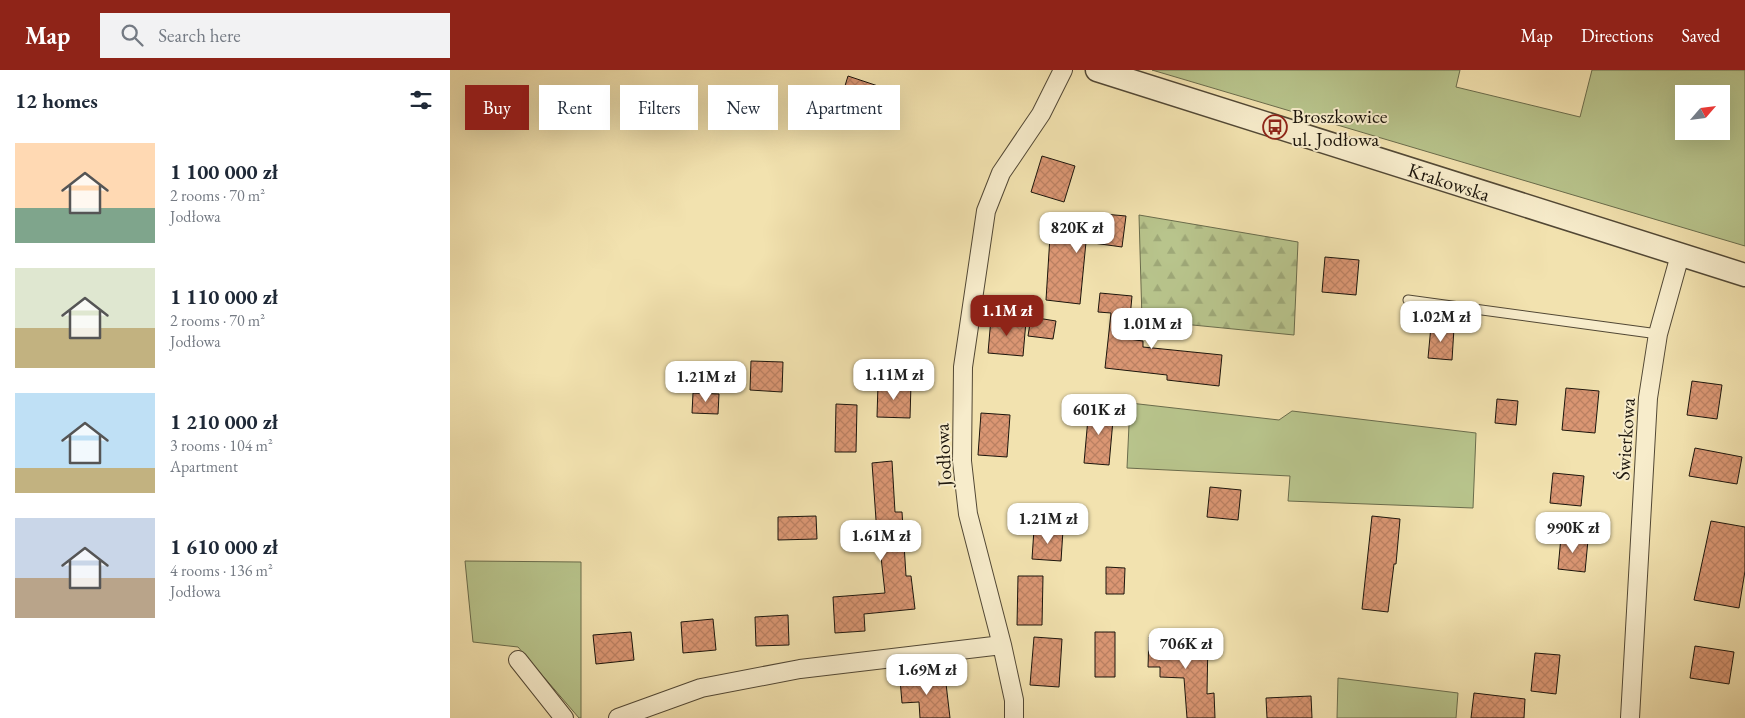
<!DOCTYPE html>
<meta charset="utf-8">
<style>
:root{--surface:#fff;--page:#f2f2f3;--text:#1f2937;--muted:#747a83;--accent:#8f2418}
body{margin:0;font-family:"EB Garamond",serif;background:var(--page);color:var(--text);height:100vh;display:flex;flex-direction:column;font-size:19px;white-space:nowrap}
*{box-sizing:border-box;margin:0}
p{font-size:16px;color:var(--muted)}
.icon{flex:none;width:28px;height:28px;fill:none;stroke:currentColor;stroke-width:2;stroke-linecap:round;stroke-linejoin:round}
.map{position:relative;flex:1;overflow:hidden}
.side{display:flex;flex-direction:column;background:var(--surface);width:450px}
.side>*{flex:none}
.hud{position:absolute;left:15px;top:15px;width:475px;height:45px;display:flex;gap:10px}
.needle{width:32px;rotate:62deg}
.fabs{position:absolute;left:1225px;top:15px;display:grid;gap:10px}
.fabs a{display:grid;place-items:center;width:55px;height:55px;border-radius:0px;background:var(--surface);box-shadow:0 5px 20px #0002;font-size:25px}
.price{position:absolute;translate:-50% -42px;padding:0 11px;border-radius:10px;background:#fff;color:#222;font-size:16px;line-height:32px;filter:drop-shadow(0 1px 2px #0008)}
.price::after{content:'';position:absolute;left:50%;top:30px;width:15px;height:11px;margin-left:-8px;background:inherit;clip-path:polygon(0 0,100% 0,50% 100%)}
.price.current{background:var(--accent);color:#fff}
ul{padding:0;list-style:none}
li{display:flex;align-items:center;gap:15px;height:125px;padding:0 15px}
li span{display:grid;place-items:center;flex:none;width:140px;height:100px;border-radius:0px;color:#555}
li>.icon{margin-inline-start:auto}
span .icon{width:60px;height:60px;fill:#fffc;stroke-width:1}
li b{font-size:21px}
h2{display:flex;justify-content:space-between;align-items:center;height:60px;padding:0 15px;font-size:21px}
.chip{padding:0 18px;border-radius:0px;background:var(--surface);box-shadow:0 5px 20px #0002;font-size:18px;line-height:45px}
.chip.current{background:var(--accent);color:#fff}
header{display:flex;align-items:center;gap:30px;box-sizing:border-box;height:70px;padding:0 25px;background:var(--accent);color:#fff}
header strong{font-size:24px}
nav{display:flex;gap:28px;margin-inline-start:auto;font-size:18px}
.search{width:350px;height:45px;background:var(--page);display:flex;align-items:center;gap:12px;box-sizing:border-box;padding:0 18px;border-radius:0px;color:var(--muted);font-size:19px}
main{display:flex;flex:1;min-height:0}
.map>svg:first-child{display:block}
</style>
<header>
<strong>Map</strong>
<div class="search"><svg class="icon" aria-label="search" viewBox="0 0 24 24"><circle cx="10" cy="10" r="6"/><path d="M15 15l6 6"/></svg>Search here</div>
<nav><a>Map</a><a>Directions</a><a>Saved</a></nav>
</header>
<main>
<section class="side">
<h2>12 homes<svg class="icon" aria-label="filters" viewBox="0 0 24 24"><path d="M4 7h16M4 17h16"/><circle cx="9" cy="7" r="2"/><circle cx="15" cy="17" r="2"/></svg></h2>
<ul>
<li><span style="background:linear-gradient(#ffd9b3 65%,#7fa58c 0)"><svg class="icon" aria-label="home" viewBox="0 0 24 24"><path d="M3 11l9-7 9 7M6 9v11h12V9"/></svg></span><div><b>1 100 000 zł</b><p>2 rooms · 70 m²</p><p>Jodłowa</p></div></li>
<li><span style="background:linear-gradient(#dfe7d0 60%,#c2b280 0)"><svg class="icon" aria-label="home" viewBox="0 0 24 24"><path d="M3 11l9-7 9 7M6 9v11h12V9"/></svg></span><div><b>1 110 000 zł</b><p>2 rooms · 70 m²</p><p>Jodłowa</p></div></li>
<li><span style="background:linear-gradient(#bfe0f5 75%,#c2b280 0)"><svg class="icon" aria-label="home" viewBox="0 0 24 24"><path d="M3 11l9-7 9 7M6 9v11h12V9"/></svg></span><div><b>1 210 000 zł</b><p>3 rooms · 104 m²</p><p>Apartment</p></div></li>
<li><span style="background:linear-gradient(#c9d6e8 60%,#b9a48a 0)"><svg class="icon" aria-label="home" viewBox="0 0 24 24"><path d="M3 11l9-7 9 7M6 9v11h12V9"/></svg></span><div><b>1 610 000 zł</b><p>4 rooms · 136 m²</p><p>Jodłowa</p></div></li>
</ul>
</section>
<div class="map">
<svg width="1295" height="648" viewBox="0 0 1295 648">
<defs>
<pattern id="forest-firs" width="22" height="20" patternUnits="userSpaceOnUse" patternTransform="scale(1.25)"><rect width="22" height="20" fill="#b8c48c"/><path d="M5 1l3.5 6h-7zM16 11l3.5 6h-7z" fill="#9ea878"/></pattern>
<pattern id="building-cross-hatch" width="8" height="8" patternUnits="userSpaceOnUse" patternTransform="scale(1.25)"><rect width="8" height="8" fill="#da9673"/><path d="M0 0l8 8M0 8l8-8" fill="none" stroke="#ba8062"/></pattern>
</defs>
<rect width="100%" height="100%" fill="#f2e2af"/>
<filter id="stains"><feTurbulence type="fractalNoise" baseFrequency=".004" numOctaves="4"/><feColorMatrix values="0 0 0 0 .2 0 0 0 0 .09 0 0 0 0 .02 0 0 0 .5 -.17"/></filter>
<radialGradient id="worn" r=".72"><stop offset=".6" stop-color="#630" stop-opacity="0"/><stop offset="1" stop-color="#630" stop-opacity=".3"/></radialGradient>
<path fill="#b8c48c" stroke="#6a6c4c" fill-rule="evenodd" d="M702,0H1010L1006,17L1130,47L1142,0H1295V176ZM1234,24H1271V61H1234Z
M680,333L829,350L842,341L1026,363L1023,438L838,431L840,406L677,398Z
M15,491L131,492V648H129L68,577L23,572Z
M888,608L1008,623L1006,648H887Z"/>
<path fill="url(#forest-firs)" stroke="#6a6c4c" d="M689,145L848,172L844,265L692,250Z"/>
<path fill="url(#building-cross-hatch)" stroke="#1c150c" d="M398,6L443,21L435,47L390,32Z
M592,86L625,96L614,132L581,122Z
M654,144L676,146L672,177L636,172L630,234L596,230L601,150L653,154Z
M875,187L909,190L906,225L872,222Z
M650,223L682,226L678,269L693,271V277L772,285L769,316L717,310V305L655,298L661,243L648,242Z
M581,247L606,251L603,269L578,266Z
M541,248L576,251L573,286L538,283Z
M981,256L1004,258L1002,290L978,288Z
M301,291L333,292L332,322L300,320Z
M1242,311L1272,315L1267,349L1237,345Z
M428,314H461L460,348L427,347Z
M1116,318L1149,321L1145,363L1112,360Z
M243,323L269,324L268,344L242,343Z
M1047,329L1068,331L1066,355L1045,353Z
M386,334L407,335L406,382H385Z
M639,337L664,339L659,395L634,393Z
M531,343L560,345L557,387L528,385Z
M1245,378L1292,387L1287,414L1239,406Z
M442,391L445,442H452L456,506H461L465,539L414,544L415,561L385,563L383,527L435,523L430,478H428L422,393Z
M1103,403L1134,406L1131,436L1100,433Z
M760,417L791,420L788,450L757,447Z
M366,446L367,469L328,470V447Z
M922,446L950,449L946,494H944L938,542L912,539Z
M1261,451L1295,457V501L1289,538L1244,530Z
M584,459L613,460L611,491L582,489Z
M1111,467L1138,470L1135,502L1108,499Z
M656,497L675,498L674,524H656Z
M568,506H593L592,555H567Z
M338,545L339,575L306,576L305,547Z
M263,549L266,580L233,583L231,552Z
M181,562L184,590L146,594L143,565Z
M645,562H665V607H645Z
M584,567L612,569L609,617L580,615Z
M699,567L758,568L757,624L764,623L765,648H737L734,608L710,607V597H698Z
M1245,576L1284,582L1279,614L1240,608Z
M1085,583L1110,585L1106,624L1081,621Z
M495,605L500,648H470L469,632L452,633L450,609Z
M1024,623L1075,629L1074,648H1021Z
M861,626L862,648H817L816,628Z"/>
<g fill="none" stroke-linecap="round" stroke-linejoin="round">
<g stroke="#524835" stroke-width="11">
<path id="service" d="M958,230L1208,264"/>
</g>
<g stroke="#524835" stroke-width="20">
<path id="minor" d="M68,590L114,648
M168,648L251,618L350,599L552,575
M564,648V630L552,575L518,444L512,391L513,297L536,141L551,103L591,44L613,0
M1180,648L1198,328L1208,264L1230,185"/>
</g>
<g stroke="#524835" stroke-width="25">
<path id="tertiary" d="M647,0L1295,205"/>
</g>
<use href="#service" stroke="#f7eccb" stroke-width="9"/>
<use href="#minor" stroke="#f7eccb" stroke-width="18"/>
<use href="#tertiary" stroke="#f7eccb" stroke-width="22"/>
</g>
<defs>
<g id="bus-ring" transform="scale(1.25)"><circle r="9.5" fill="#f7eccb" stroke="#8f2418" stroke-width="1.5"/><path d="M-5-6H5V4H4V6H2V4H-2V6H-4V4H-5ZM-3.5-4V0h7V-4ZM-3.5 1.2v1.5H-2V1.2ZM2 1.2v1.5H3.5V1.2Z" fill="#8f2418"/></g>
</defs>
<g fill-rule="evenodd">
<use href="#bus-ring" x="825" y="57"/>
</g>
<g text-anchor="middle" stroke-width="4" stroke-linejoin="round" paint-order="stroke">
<g font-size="20" fill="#1c150c" stroke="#f7eccb" text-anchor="start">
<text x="842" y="53">Broszkowice<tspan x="842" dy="23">ul. Jodłowa</tspan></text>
</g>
<g font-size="20" fill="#1c150c" stroke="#f7eccb">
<text transform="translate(999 112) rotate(18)" y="7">Krakowska</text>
<text transform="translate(1175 369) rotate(-86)" y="7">Świerkowa</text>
<text transform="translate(493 385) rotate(-93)" y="7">Jodłowa</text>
</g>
</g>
<rect width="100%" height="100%" filter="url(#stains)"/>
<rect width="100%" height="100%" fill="url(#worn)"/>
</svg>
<div class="fabs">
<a><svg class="needle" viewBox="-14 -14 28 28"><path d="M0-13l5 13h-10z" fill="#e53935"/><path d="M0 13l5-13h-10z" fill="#747a83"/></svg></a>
</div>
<b class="price" style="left:627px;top:184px">820K zł</b>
<b class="price current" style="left:557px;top:267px">1.1M zł</b>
<b class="price" style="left:991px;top:273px">1.02M zł</b>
<b class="price" style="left:702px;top:280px">1.01M zł</b>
<b class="price" style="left:444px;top:331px">1.11M zł</b>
<b class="price" style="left:256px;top:333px">1.21M zł</b>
<b class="price" style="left:649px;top:366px">601K zł</b>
<b class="price" style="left:598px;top:475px">1.21M zł</b>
<b class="price" style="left:1123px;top:484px">990K zł</b>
<b class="price" style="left:431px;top:492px">1.61M zł</b>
<b class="price" style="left:736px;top:600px">706K zł</b>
<b class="price" style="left:477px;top:626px">1.69M zł</b>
<div class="hud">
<a class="chip current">Buy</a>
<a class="chip">Rent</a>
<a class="chip">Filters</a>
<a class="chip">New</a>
<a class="chip">Apartment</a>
</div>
</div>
</main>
